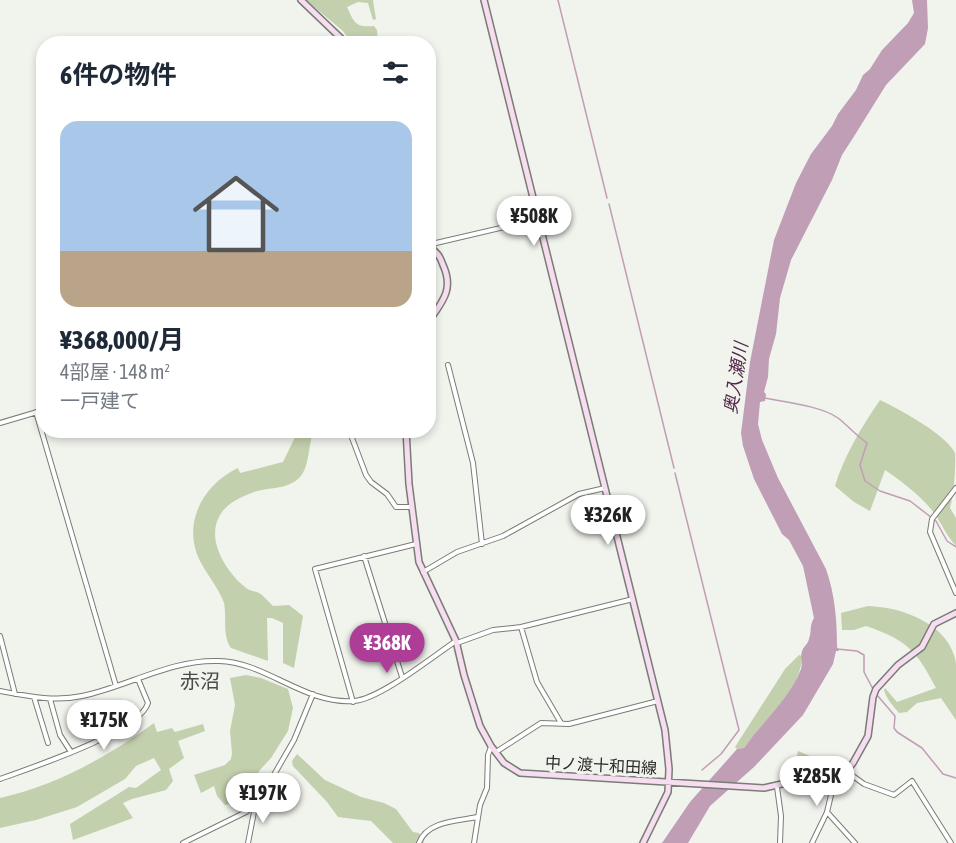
<!DOCTYPE html>
<html lang="ja">
<meta charset="utf-8">
<style>
:root{--surface:#fff;--page:#f6f6f7;--text:#1f2937;--muted:#747a83;--line:#e0e1e3;--accent:#ae3d98}
body{margin:0;font-family:"Asap Condensed","Noto Sans JP",sans-serif;background:var(--page);color:var(--text);height:100vh;display:flex;flex-direction:column;font-size:22px;white-space:nowrap}
*{box-sizing:border-box;margin:0}
p{font-size:20px;color:var(--muted)}
.icon{flex:none;width:33px;height:33px;fill:none;stroke:currentColor;stroke-width:2;stroke-linecap:round;stroke-linejoin:round}
.map{position:relative;flex:1;overflow:hidden}
.details{position:absolute;left:36px;top:36px;width:400px;height:402px;display:flex;flex-direction:column;background:var(--surface);border-radius:24px;box-shadow:0 3px 9px #0003}
.details>*{flex:none}
.price{position:absolute;translate:-50% -51px;padding:0 14px;border-radius:21px;background:#fff;color:#222;font-size:20px;line-height:39px;filter:drop-shadow(0 2px 3px #0008)}
.price::after{content:'';position:absolute;left:50%;top:36px;width:18px;height:14px;margin-left:-9px;background:inherit;clip-path:polygon(0 0,100% 0,50% 100%)}
.price.on{background:var(--accent);color:#fff}
ul{padding:0;list-style:none}
li{display:grid;align-content:center;gap:12px;height:318px;padding:0 24px}
li+li{border-top:2px solid var(--line)}
li span{display:grid;place-items:center;height:186px;border-radius:18px;color:#555}
li>.icon{margin-inline-start:auto}
span .icon{width:108px;height:108px;fill:#fffc;stroke-width:1}
li b{font-size:26px}
h2{display:flex;justify-content:space-between;align-items:center;height:72px;padding:0 24px;font-size:26px}
.map>svg:first-child{display:block}
</style>
<div class="map">
<svg width="956" height="843" viewBox="0 0 956 843">
<rect width="100%" height="100%" fill="#f1f3ed"/>
<path fill="#c3d0ad" d="M306,0H373L376,19L373,20L368,3L358,2L347,7C354,22 355,28 374,26L377,30L378,43H352L343,31Z
M880,400C899,409 947,435 955,453C956,465 954,495 950,508L956,518V546C947,536 942,525 935,514C922,497 903,482 885,470L870,511L854,502L835,486C844,456 862,426 880,400Z
M298,431H322L312,436C308,449 309,470 298,479C285,490 268,487 254,492C241,497 227,503 220,515C205,540 227,573 246,588C250,591 255,591 259,593C264,596 269,602 273,606L289,605L303,616L294,668L283,663V623L272,618H267L268,661L231,648C222,635 227,618 224,603C219,588 206,574 199,559C182,522 204,484 238,468L240,473L283,462Z
M868,606C902,607 950,624 956,663C956,681 956,702 956,720L941,698L917,703L907,712L899,713C893,706 886,698 884,690L885,688L897,702L936,688C916,650 907,640 866,626L854,630H842L841,613Z
M799,655L802,656C801,692 763,720 744,748L737,749L735,747L785,669Z
M246,675L261,678L288,689L293,708L288,731L271,758L259,771L254,789L248,801L225,805L217,796L214,786L201,793L194,775L225,765L231,759L232,753L230,731L235,705L230,678Z
M154,723L157,732L172,728L175,732L203,724L205,731L178,741L184,758L169,769L173,781L166,790L132,799L123,803L133,818L73,840L70,824L129,787L136,788L161,770L154,758L136,766L125,779L77,807L36,820L0,828V798C55,786 109,756 154,723Z
M798,751L822,761L826,771L794,778L793,773Z
M297,754L325,780L361,797L384,803L396,809L413,832L419,833L424,843H393L371,821L338,817L327,802L293,766L292,761Z"/>
<path fill="#c09eb6" d="M912,0H927L928,28L925,44L886,85L853,138L842,155L832,180L791,260L780,298L776,334L769,359L768,377L764,392L766,394L765,401L760,402L758,424L762,440L778,478L826,569C835,595 837,620 837,647L839,651H836L833,664L803,715L754,767L710,806L688,843H662L690,802L737,749L744,748C762,722 789,700 801,669C803,663 800,657 802,651C803,647 808,644 809,639C812,630 809,627 814,618L803,566L789,540L782,534L754,479L743,446L741,433L750,362L774,240L796,183L811,154L832,126L838,114L856,90L863,75L870,69L882,50L908,23L914,13Z"/>
<g fill="none" stroke-linecap="round" stroke-linejoin="round">
<path stroke="#c09eb6" stroke-width="1.5" d="M558,0L607,198
M609,204L674,468
M765,398C785,402 821,406 838,418C847,425 857,436 867,443L860,465L865,481L880,491L910,501L936,521L947,541L956,547
M675,473L739,730L721,754L702,770
M837,649L857,651L864,655V672L874,691
M877,695L895,716L894,728L897,732L922,748L943,774L956,778"/>
<g stroke="#7a7c76" stroke-width="6">
<path id="street" d="M431,247L436,243L539,219
M448,365L473,463L482,544
M36,412L116,686
M0,423L44,410
M349,430L366,475L371,482L387,494L396,507H412
M956,488L932,519L930,532L956,593
M364,556L402,677
M423,572L457,552L503,536L579,494L605,488
M521,627L537,682L561,723
M0,636L15,694
M457,643L493,630L521,627L633,599
M0,691C27,696 54,702 82,696C127,687 171,659 219,661C266,662 305,705 354,701C380,699 432,657 456,641
M34,697L48,743
M50,699L60,735L71,752
M353,702L315,569L416,544
M496,752L541,723L569,724L658,701
M846,771L864,784L894,795L912,781L951,843
M0,779C30,768 140,732 148,703L138,679
M777,787L781,816L780,843
M827,812L855,843
M183,843L246,812L260,799L294,740L313,694
M248,843L254,812L252,807
M419,843C427,821 457,821 478,817
M474,843L480,805L487,788L488,755L491,747
M812,843L827,812L836,774"/>
</g>
<g stroke="#7a7c76" stroke-width="8">
<path id="secondary" d="M301,0L347,44
M484,0L665,730L669,769L668,792L643,843
M429,247C437,252 440,256 443,265C454,289 443,301 429,321
M406,430L409,484L419,562L456,641L464,675L480,726L491,746L504,763L520,773L764,788L817,776L842,773L846,771L853,763L868,736L873,697L876,689L898,665L922,647L934,624L956,613"/>
</g>
<use href="#street" stroke="#fff" stroke-width="4"/>
<use href="#secondary" stroke="#f6ddf0" stroke-width="5"/>
</g>
<g text-anchor="middle" stroke-width="6" stroke-linejoin="round" paint-order="stroke">
<g font-size="16" fill="#2b2b29" stroke="#f1f3ed">
<text transform="translate(601 765) rotate(3)" y="6">中ノ渡十和田線</text>
</g>
<g font-size="18" font-style="italic" fill="#54274a" stroke="#f1f3ed">
<text transform="translate(736 378) rotate(-81)" y="6">奥入瀬川</text>
</g>
<g font-size="20" fill="#4a4c47" stroke="#f1f3ed">
<text x="200" y="688">赤沼</text>
</g>
</g>
</svg>
<b class="price" style="left:534px;top:247px">¥508K</b>
<b class="price" style="left:608px;top:546px">¥326K</b>
<b class="price on" style="left:387px;top:674px">¥368K</b>
<b class="price" style="left:104px;top:751px">¥175K</b>
<b class="price" style="left:817px;top:807px">¥285K</b>
<b class="price" style="left:263px;top:824px">¥197K</b>
<section class="details">
<h2>6件の物件<svg class="icon" aria-label="filters" viewBox="0 0 24 24"><path d="M4 7h16M4 17h16"/><circle cx="9" cy="7" r="2"/><circle cx="15" cy="17" r="2"/></svg></h2>
<ul>
<li><span style="background:linear-gradient(#a9c7e8 70%,#b9a48a 0)"><svg class="icon" aria-label="home" viewBox="0 0 24 24"><path d="M3 11l9-7 9 7M6 9v11h12V9"/></svg></span><div><b>¥368,000/月</b><p>4部屋 · 148 m²</p><p>一戸建て</p></div></li>
</ul>
</section>
</div>
